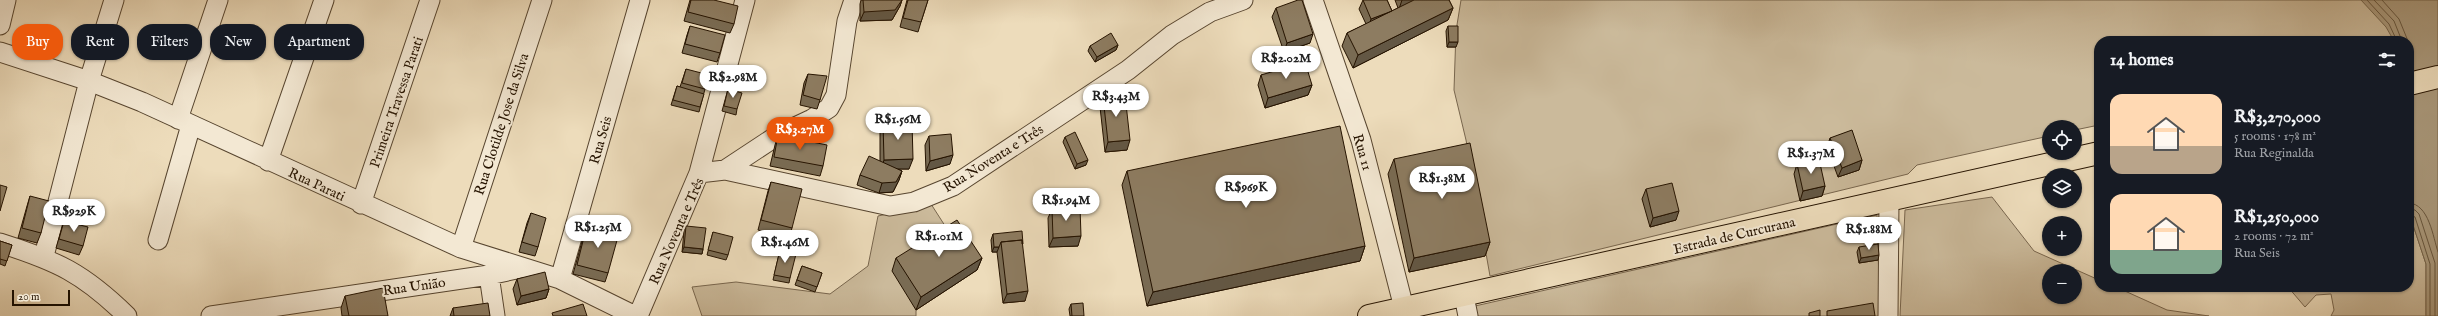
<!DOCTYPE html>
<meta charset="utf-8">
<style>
:root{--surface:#171b24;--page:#242831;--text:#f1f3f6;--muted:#9ea1a6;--accent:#ea580c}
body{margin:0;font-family:"IM FELL English",serif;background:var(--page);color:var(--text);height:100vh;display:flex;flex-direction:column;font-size:15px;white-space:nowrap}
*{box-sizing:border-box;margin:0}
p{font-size:13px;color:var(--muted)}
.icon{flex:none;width:22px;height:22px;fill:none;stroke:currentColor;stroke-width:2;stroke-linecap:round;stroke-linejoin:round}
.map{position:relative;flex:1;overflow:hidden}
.details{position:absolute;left:2094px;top:36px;width:320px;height:256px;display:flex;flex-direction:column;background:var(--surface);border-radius:16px;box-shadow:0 1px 3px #0004}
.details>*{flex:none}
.banner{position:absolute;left:12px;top:24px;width:380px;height:36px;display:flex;gap:8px}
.tools{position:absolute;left:2042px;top:120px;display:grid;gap:8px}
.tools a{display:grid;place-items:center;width:40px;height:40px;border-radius:50%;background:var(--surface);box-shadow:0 1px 3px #0004;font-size:20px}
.scale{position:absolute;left:12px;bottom:10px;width:58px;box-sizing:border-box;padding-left:4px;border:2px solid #251300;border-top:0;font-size:11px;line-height:14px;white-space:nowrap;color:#251300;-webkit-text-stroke:3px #f3e8d3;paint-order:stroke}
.price{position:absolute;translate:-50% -34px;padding:0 9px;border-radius:14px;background:#fff;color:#222;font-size:13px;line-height:26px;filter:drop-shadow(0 1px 2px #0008)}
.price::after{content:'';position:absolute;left:50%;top:24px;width:12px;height:9px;margin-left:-6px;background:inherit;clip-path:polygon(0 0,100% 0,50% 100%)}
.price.current{background:var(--accent);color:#fff}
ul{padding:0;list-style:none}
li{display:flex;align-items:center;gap:12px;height:100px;padding:0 16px}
li span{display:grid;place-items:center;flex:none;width:112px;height:80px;border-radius:12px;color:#555}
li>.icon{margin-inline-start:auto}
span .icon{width:48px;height:48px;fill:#fffc;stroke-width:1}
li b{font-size:17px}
h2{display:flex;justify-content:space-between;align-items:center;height:48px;padding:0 16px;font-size:17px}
.tag{padding:0 14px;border-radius:16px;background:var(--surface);box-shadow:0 1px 3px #0004;font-size:14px;line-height:36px}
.tag.current{background:var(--accent);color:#fff}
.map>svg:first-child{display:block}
</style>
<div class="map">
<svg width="2438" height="316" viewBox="0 0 2438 316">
<rect width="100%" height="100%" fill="#eddcbb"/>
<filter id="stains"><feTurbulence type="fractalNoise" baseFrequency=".005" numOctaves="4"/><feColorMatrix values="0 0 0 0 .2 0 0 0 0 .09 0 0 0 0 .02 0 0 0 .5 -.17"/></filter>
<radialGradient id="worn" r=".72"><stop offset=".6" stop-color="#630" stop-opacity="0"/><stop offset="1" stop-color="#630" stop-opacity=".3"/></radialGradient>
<path fill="#cbba9b" stroke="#78664e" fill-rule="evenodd" d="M1461,0H2438L2409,41H2099V125L2075,130V127H2049V136L1917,165L1908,174L1490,276L1466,140L1454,90L1456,31Z
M1992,197L2034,251L2099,280V287H2116L2167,310L2209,316H1900L1905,210ZM2049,271H2075V297H2049Z
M931,204L949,232L916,310V316H702L692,287L736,282L830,294L868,266L878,216Z
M2409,213L2426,264V316H2331L2334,310L2331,294L2316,295L2305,307L2288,287H2409Z
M1877,215L1880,316H1477L1475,306Z"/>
<path fill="#a9987b" stroke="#74634a" d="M2361,0H2438V316H2426V264L2409,213V41H2394L2386,27Z"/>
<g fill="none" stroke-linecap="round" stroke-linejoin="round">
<path stroke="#67563e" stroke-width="1" d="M2367,0L2389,24L2397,41
M2374,0L2394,21L2402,41
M2382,0L2399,19L2408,41
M2409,203C2429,204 2433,237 2438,252
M2409,209L2415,210L2419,214L2435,263V316
M2409,214L2415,217L2430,264V316"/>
<g stroke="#57452f" stroke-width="21">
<path id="minor" d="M1313,0L1361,140L1404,308
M0,25L6,0
M0,52L89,81L142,102L461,248L560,279L635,316
M178,119L218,0
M268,161L324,0
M725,170L778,135L812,119L829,108L836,95L847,21L854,0
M699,173L745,0
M361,204L430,0
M158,240L191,125
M0,243C57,261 83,273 127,316
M461,248L542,0
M44,256L89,81L114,0
M489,275L495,316
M560,279L640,0
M1464,296L1468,316
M211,316L489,275L521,268
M638,316L699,173L725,170L890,206L914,202L953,186L1128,70L1172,35L1210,12L1243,0
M1888,316L1889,199"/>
</g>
<g stroke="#251300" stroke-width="24">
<path id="primary" d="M2409,84L2438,77
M1369,316L2099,153"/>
</g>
<use href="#minor" stroke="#f3e8d3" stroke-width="19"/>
<use href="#primary" stroke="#eddcbb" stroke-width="22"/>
</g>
<path fill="#796b53" stroke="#251300" d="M690,0H714L734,24L730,33L684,21Z
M861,0H902L900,6L892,20L860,21V4Z
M907,0H928L921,22L918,32L900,27Z
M1363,0H1387L1392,11L1398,8L1395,0H1449L1453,8L1448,20L1353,68L1342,46L1347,33L1366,24L1359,9Z
M1276,8L1310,43L1284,52L1272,17Z
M690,26L720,53L717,62L682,53L687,35Z
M1448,26L1456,47H1447L1446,31Z
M1118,45L1116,50L1095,62L1088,51L1090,46Z
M686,69L705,89L699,112L671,105L677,86L680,87Z
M808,74L820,100L817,109L800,105L804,83Z
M1261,75L1312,85L1308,95L1265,108L1258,85Z
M728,89L737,109L736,115L722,111Z
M1103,97L1127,150L1105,152L1100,107Z
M883,123L909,169H898L902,171L899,180L893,192L879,193L857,185L860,175L880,161V132Z
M778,135L823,166L820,176L770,166L775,145Z
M929,136L950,164L926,171L925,145Z
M1065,137L1086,165L1075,169L1063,142Z
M1830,138L1862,160L1859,170L1838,177L1827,147Z
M1394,159L1490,242L1485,256L1409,272L1388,174Z
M1797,164L1825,186L1822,196L1800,201L1794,174Z
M1127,171L1365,246L1360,261L1147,306L1122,185Z
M771,182L792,228L789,238L758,230L768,191Z
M1646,189L1676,220L1650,227L1642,199Z
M30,196L41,233L37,243L18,238L27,206Z
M1052,209L1078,246L1049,247L1048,218Z
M531,213L538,247L535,256L519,252L527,223Z
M64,221L83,246L79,255L56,248Z
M587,225L608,273L605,282L573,274L584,234Z
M686,226L703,249L702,254L682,252L684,231Z
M713,232L728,255L726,260L707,255Z
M993,234L1022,246L1025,301L1003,303L997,252H992L991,240Z
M0,241L12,245L5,266L0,264Z
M1859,247L1878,260L1859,263L1857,252Z
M780,250L790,278L789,283L773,280Z
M896,258H982L977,270L916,310L892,271Z
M802,266L822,273L815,292L795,285Z
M517,279L549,289L546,298L517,305L513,289Z
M345,296L388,316H342L341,308Z
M1071,304L1084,316H1070L1069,309Z
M453,308L490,316H450Z"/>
<path fill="#635744" stroke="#251300" d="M902,0L900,6L892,20L860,21L864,12Z
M1402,0H1417L1399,9Z
M1453,8L1448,20L1353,68L1358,55Z
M1392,11L1368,29L1371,19Z
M1313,34L1310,43L1284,52L1287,43Z
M1449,42H1458L1456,47H1447Z
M1118,45L1116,50L1095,62L1097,57Z
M1312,85L1308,95L1265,108L1268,98Z
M1130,140L1127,150L1105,152L1108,142Z
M953,155L950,164L926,171L930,161Z
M913,159L909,169H881L884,160Z
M1088,160L1086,165L1075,169L1077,164Z
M1862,160L1859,170L1838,177L1842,168Z
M902,171L899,180L893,192L879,193L882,183Z
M1825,186L1822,196L1800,201L1803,191Z
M1679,211L1676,220L1650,227L1653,218Z
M1081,236L1078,246L1049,247L1053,238Z
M1490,242L1485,256L1409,272L1414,258Z
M1365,246L1360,261L1147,306L1153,292Z
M684,247L703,249L702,254L682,252Z
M994,247H999L997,252H992Z
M1879,255L1878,260L1859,263L1861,258Z
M982,258L977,270L916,310L921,297Z
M549,289L546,298L517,305L521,296Z
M1028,291L1025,301L1003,303L1007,294Z"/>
<path fill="#8d7c61" stroke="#251300" d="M691,0H714L738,6L734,24L688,12Z
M863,0H902L895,10L864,12Z
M908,0H928L921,22L903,18Z
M1298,0H1302L1313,34L1287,43L1276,8Z
M1363,0H1387L1392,11L1371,19Z
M1414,0H1449L1453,8L1358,55L1347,33Z
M690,26L725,35L720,53L685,44Z
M1448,26H1458V42H1449Z
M1111,33L1118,45L1097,57L1090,46Z
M1305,62L1312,85L1268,98L1261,75Z
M686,69L709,75L705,89L682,83Z
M808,74L827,76L820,100L803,95Z
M677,86L704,94L700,107L673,100Z
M728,89L742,93L737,109L724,106Z
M1125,95L1130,140L1108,142L1103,97Z
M912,122L913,159L884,160L883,123Z
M1340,126L1365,246L1153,292L1127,171Z
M1852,130L1862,160L1842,168L1830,138Z
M1075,132L1088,160L1077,164L1065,137Z
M951,134L953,155L930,161L929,136Z
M778,135L827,145L823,166L774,157Z
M1470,143L1490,242L1414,258L1394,159Z
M869,156L902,171L896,182L882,183L860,175Z
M1819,159L1825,186L1803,191L1797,164Z
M771,182L802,189L792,228L761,220Z
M1672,183L1679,211L1653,218L1646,189Z
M0,185L7,187L0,211Z
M30,196L49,201L41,233L22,228Z
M1080,207L1081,236L1053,238L1052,209Z
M531,213L546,218L538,247L522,242Z
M957,220L982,258L921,297L896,258Z
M64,221L88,227L83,246L59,239Z
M587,225L619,233L608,273L577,265Z
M686,226L706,228L703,249L684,247Z
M1022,231L1023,244H1022V240L1001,242L999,247H994L993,234Z
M713,232L733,237L728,255L708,250Z
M1022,240L1028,291L1007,294L1001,242Z
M0,241L12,245L7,261L0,259Z
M1878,244L1879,255L1861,258L1859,247Z
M780,250L796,254L790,278L774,275Z
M802,266L822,273L817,287L797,280Z
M545,272L549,289L521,296L517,279Z
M383,288L388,316H349L345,296Z
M488,303L490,316H454L453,308Z
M1083,303L1084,316H1072L1071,304Z
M1873,303L1875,316H1827V311Z
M583,304L587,316H553L552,313Z
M1820,310V316H1809V313Z"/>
<g text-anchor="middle" stroke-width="4" stroke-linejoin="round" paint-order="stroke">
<g font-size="14" fill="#251300" stroke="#f3e8d3">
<text transform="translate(396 102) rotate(-71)" y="5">Primeira Travessa Parati</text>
<text transform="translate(501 124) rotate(-72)" y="5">Rua Clotilde Jose da Silva</text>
<text transform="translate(600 140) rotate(-74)" y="5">Rua Seis</text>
<text transform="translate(1363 152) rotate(74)" y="5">Rua 11</text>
<text transform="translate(993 158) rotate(-32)" y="5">Rua Noventa e Três</text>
<text transform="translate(317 184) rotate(25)" y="5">Rua Parati</text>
<text transform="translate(676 231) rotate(-66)" y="5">Rua Noventa e Três</text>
<text transform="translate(1734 235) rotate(-13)" y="5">Estrada de Curcurana</text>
<text transform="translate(414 286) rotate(-8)" y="5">Rua União</text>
</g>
</g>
<rect width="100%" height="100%" filter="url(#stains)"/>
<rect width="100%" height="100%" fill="url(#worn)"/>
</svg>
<div class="tools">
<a><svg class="icon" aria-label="locate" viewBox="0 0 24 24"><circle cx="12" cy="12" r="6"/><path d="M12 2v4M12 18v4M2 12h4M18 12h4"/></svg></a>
<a><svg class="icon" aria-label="layers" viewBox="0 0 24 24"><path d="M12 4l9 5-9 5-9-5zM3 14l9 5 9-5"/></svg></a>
<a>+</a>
<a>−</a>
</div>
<div class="scale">20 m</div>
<b class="price" style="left:1286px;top:80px">R$2.02M</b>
<b class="price" style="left:733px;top:99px">R$2.98M</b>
<b class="price" style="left:1116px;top:118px">R$3.43M</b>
<b class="price" style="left:898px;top:141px">R$1.56M</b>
<b class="price current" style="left:800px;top:151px">R$3.27M</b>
<b class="price" style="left:1811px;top:175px">R$1.37M</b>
<b class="price" style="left:1442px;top:200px">R$1.38M</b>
<b class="price" style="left:1246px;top:209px">R$969K</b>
<b class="price" style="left:1066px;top:222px">R$1.94M</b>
<b class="price" style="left:74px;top:233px">R$929K</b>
<b class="price" style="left:598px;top:249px">R$1.25M</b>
<b class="price" style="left:1869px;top:251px">R$1.88M</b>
<b class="price" style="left:939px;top:258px">R$1.01M</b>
<b class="price" style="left:785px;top:264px">R$1.46M</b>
<div class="banner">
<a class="tag current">Buy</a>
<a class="tag">Rent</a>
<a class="tag">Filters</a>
<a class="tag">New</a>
<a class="tag">Apartment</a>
</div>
<section class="details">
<h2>14 homes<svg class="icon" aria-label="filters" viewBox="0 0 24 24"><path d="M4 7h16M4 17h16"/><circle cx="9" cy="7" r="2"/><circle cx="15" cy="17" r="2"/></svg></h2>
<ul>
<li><span style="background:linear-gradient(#ffd9b3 65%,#b9a48a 0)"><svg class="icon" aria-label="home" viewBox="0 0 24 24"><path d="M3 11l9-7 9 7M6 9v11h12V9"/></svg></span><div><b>R$3,270,000</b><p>5 rooms · 178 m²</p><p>Rua Reginalda</p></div></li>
<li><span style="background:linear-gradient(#ffd9b3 70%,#7fa58c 0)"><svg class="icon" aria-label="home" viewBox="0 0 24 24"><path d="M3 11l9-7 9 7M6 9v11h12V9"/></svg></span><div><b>R$1,250,000</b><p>2 rooms · 72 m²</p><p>Rua Seis</p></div></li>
</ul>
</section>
</div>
